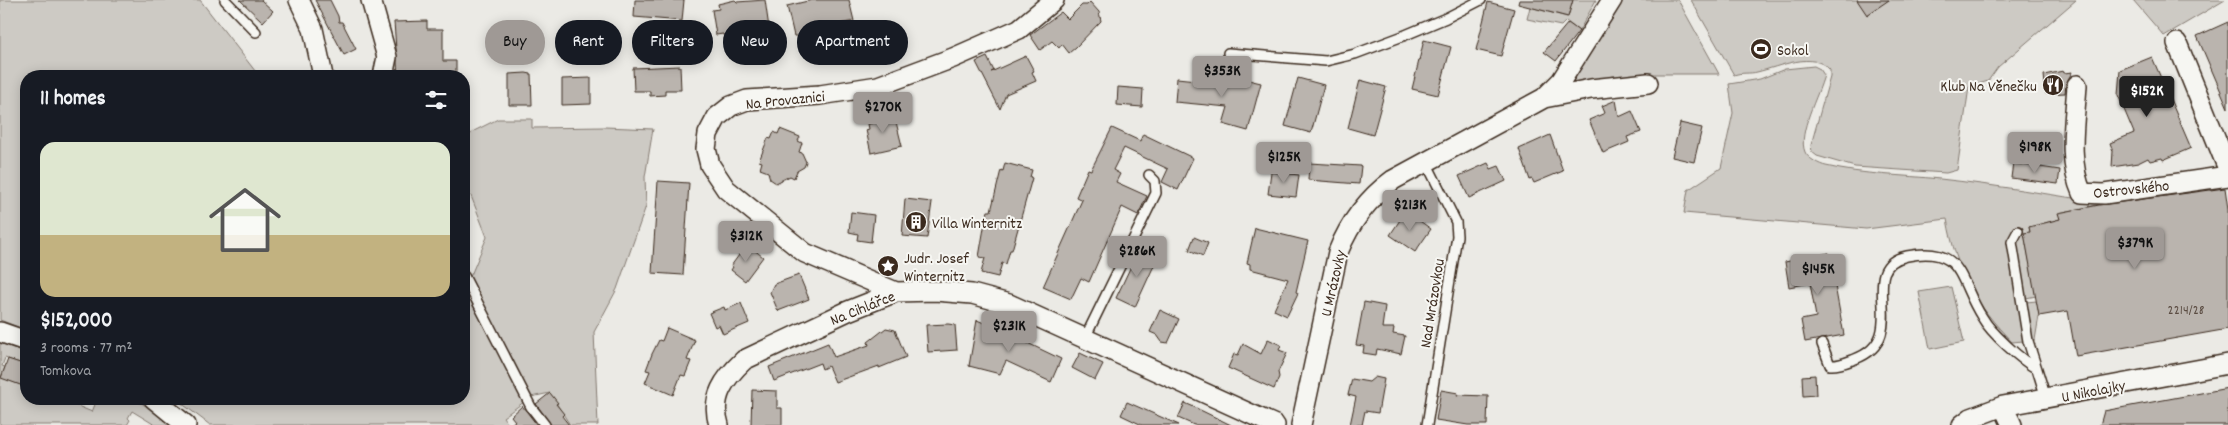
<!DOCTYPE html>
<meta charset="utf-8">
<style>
:root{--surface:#171b24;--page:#20242c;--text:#f1f3f6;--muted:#9ea1a6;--accent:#9f9995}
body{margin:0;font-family:Dekko,sans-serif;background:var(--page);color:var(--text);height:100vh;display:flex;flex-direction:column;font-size:19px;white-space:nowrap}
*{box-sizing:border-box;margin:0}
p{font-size:16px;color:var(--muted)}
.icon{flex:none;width:28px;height:28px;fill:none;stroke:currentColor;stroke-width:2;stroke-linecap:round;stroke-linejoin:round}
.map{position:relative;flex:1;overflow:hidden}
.drawer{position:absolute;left:20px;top:70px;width:450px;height:335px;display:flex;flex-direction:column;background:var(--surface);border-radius:20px;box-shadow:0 2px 12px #0003}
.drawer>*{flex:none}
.guide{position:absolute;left:485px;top:20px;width:475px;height:45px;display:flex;gap:10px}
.price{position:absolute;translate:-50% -42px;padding:0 11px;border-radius:5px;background:var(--accent);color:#111;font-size:16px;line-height:32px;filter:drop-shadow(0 1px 2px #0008)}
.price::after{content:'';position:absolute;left:50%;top:30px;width:15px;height:11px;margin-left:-8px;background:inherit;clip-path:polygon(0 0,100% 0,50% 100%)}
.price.current{background:#222;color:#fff}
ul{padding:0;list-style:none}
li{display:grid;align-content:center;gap:10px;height:265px;padding:0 20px}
li span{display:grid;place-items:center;height:155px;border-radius:15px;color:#555}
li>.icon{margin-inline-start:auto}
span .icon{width:90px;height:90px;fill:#fffc;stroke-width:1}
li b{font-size:21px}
h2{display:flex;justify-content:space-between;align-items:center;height:60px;padding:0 20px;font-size:21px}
.tag{padding:0 18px;border-radius:22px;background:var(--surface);box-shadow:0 2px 12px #0003;font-size:18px;line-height:45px}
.tag.current{background:var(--accent);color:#111}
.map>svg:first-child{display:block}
</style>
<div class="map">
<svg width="2228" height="425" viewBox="0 0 2228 425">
<rect width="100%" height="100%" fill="#ebeae5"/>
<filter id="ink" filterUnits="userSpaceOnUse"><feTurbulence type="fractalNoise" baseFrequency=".02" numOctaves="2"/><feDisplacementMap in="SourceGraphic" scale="10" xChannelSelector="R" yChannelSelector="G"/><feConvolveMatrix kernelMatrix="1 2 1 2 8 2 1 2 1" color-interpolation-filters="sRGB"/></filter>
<g filter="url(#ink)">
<path fill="#cdcac4" stroke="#847a71" d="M0,0H200L259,76H26V330L0,320Z
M1573,0H1596L1579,31L1566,21L1561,26L1527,19L1530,7L1567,17Z
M1619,0H1678L1719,74H1646L1569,89L1566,83Z
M1691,0H2076L1998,67L1988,81L1969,87L1957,170L1946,173L1855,167L1817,156L1812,152L1811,145L1830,77V70C1813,50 1779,67 1757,72C1750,74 1742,72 1734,75Z
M2133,0H2225L2164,36Z
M1814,66L1820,69L1824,75C1819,95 1797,133 1805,152C1807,158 1820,165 1826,166C1863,175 1902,175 1940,179C1996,185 2051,195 2106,203L2059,213L2060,219L2029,227L2030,232L2024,233L2036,296L2026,298V302L2037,301L2039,316L2035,340L2012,342C1976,305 1956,271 1947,219L1866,229L1684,213L1688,190L1721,168L1733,113L1729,84L1760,79L1785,69Z
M498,119H532V128L605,127L653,129L645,177L646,206L617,289L594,332L598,425H570L550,393L531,397L503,417L509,425H210L176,399H464V279L471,275L487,237L464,178V140L474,131Z
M1951,287L1964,342L1930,349L1919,292Z
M0,343L26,353V365L5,358L2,366L5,367L1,377L26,387V399H61L92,412L96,402L100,403L101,399H133L156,411L175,425H155L132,411L128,418L130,420L127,425H0Z"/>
<path fill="#bab4ae" stroke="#3b2a1e" d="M240,0H261L273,11L263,22Z
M315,0H330L338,16L339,22H342L356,49L344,55Z
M635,0H684L682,21L634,17Z
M735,0L737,2L765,0L769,28L742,30L743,38L725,41L723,34L716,35L712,10L719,9L718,4Z
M812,0H849L854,21L828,26L829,29L816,32V35L798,39L797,36H794L787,6Z
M1519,0H1573L1568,17L1518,4Z
M1857,0H1889L1867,15Z
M1090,2L1099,12L1101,21L1076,47L1069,53L1062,44L1059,48L1052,41L1040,50L1030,35L1061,12L1068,19L1082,5H1087Z
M1488,2L1514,9L1501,56L1476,50Z
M427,21V29H443V61H456V76H398L394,22Z
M2228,22V108L2197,36Z
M1568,23L1579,31L1556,61L1544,52Z
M1424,40L1451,47L1438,95L1412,89Z
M1026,56L1034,71L1032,72L1036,81L1006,94L1000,109L976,62L987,57L994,71L991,72Z
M2152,57L2191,148L2163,160L2162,158L2150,161L2148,158L2138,163L2112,167L2113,151L2110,143L2134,133L2118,95L2120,70Z
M680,66L681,90H665V95L650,96V91H634L633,68Z
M2063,71L2064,73L2072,72L2066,84L2065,93L2046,94L2044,75Z
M526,73L531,74L532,105H509V74Z
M1236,77L1261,83L1248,131L1223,124L1228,107L1175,102L1177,78L1234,84Z
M591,78V104L562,105V79Z
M1298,78L1324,85L1311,133L1285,126Z
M1360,80L1386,87L1373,135L1348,128Z
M1118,87L1143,89L1142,107L1117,105Z
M1616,100L1619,117L1632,111L1641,132L1627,137L1629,142L1603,153L1589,120L1605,113L1602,106Z
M883,114L885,120L895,118L902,146L871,153L866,130L869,129L868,124L873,123L871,117Z
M1680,123L1702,128L1694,162L1672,157Z
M1112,128L1140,141L1143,134L1193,158L1178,190L1162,182L1168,169L1124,148L1113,170L1120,174L1116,182L1147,196L1138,215L1122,207L1089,282L1081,278L1071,299L1043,287L1082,200L1076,197L1088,169L1091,170Z
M780,129L800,137L798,141L802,143L799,152L802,153L806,162L804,167L797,171L794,178L790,176L776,183L770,179L768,172L760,169L762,162L759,161L768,138L771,139L774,132L778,134Z
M1550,135L1563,171L1534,183L1532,179L1530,180L1519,149Z
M1005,163L1032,170L1030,177L1032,178L1012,250H1010L1006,264L1002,263L998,277L981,273L985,258L979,257L985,222L988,211H991L1001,170L1003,171Z
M1309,163L1361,166L1359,184L1308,180Z
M1488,163L1491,169L1499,166L1506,181L1469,198L1459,176Z
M2013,163L2060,170L2058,184L2011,178Z
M1271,172L1299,175L1296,197L1268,194Z
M658,181L689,183L683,275L652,273Z
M2225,188L2228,209V329L2076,356L2068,311L2039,316L2024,233L2030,232L2029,227L2060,219L2058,213L2099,205Z
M905,199L932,202L927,238L902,236Z
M1406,211L1431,229L1415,252L1390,235Z
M851,212L874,215L871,242L857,240L858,234L849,232Z
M1255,228L1308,241L1296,292L1298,293L1287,316L1274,310L1288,279L1250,269V264L1247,263Z
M1194,237L1208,243L1203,256L1189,250Z
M747,244L763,257L745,281L731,270L733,267L731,266Z
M1139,249L1151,252L1150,256L1157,259L1135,307L1116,298Z
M1829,253L1844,335L1805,342L1801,320L1816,317L1810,283L1789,287L1785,262Z
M799,275L809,299L778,311L770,292L774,284Z
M1364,302L1385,306L1382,328H1394L1393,334L1405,336L1401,354L1377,349L1376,355L1363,353L1364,346L1356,345Z
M741,303L749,323L723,334L719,325L715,327L709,313L724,307L725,310Z
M1160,310L1179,319L1168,343L1162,342L1157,335L1150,332Z
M977,320L1017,337V338L1061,359L1051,382L1006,361L1000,374L969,366Z
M948,324L955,325L957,350L928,352L926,325Z
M667,328L695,340L687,360L691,361L685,376L681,375L673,395L645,383L650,371L646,370L652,354L659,340L662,341Z
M886,328L895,330L906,357L879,368V366L835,382L828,366L822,369L820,363L774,381L769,367L828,343L834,357L869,345L868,342Z
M1268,339L1281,345L1279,350L1287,353L1278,372L1279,377L1274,389L1228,368L1234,354L1238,355L1243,344L1261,354Z
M1080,353L1103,364L1095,380L1072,368Z
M8,359L26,365V387L1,378Z
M1815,375L1816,395L1803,396L1802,376Z
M1375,377L1384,379L1378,413L1365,411L1362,425H1350L1356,397L1348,395L1352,379L1369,382Z
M2228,388V425H2100L2104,411Z
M752,390L777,391V408H782V425H751Z
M1441,390L1458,393L1457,395L1488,396L1487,425H1468L1436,420Z
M550,393L558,403L556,404L564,414L562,416L569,425H551L536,404Z
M1127,402L1179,425H1142L1121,415Z
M1185,403L1194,407L1231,425H1194L1178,418Z
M522,406L527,412L537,425H510L515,421L511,416Z"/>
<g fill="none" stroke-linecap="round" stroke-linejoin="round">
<g stroke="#3b2a1e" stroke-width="12">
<path id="service" d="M225,0L256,32
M1228,53L1326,61L1355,54L1403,36L1446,18L1481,0
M1426,162L1456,222L1457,236L1427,425
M2018,231L2012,242L2028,341L2037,369
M464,276L531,407L545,425
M1085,338L1156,193L1155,181L1149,175
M1822,344L1830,365C1838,366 1847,362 1855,359C1915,337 1852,267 1907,256C1964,245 1958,280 1982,317C1991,333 2021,360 2037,369L2046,398"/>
</g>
<g stroke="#3b2a1e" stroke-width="22">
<path id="minor" d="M299,0L313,29L323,76
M371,0L387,57L383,76
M2177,43L2228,169
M2077,85C2075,120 2067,160 2082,193L2104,194L2228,176
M1544,98L1591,89L1648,83
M896,292L805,253L726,189L710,165L706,149L708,134L717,117L731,106L747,100L820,95L878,86L953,58L1019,29L1054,0
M0,332L26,341
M154,399L186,425
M2003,406L2012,425
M719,425C710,397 725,378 744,360L848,311L896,292L935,291L972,294L1009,304L1275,425
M1301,425L1338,252C1350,222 1367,199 1393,180L1544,98L1561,81L1612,0
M1962,425L1971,418L2003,406L2228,364"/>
</g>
<use href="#service" stroke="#f6f6f2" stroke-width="9"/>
<use href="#minor" stroke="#f6f6f2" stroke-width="19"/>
</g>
</g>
<defs>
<g id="stadium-disc" transform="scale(1.125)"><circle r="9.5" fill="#3b2a1e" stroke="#f6f6f2"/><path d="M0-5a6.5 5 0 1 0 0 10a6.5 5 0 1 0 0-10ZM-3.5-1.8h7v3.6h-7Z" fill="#fff"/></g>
<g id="restaurant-disc" transform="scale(1.125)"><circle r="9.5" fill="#3b2a1e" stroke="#f6f6f2"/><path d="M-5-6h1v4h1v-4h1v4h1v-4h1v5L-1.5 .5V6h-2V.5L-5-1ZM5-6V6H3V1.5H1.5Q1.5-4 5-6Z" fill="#fff"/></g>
<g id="building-disc" transform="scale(1.125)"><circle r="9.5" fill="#3b2a1e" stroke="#f6f6f2"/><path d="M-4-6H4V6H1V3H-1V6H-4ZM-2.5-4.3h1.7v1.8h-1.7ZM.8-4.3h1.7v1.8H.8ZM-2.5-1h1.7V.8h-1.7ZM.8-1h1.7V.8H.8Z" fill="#fff"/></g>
<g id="sight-disc" transform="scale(1.125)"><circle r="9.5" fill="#3b2a1e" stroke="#f6f6f2"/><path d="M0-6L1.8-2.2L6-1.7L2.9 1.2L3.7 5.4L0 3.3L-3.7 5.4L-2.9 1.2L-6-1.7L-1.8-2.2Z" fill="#fff"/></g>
</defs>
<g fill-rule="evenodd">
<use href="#stadium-disc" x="1761" y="49"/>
<use href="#restaurant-disc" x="2053" y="85"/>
<use href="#building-disc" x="916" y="222"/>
<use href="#sight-disc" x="888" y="266"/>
</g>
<g text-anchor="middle" stroke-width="4" stroke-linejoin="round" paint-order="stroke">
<g font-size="14" fill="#5b4c42">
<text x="2186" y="314">2214/28</text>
</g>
<g font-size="16" fill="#3b2a1e" stroke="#f6f6f2" text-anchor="start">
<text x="1777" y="55">Sokol</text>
<text x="2037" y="91" text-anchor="end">Klub Na Věnečku</text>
<text x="932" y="228">Villa Winternitz</text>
<text x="904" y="263">Judr. Josef<tspan x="904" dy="18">Winternitz</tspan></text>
</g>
<g font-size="16" fill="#3b2a1e" stroke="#f6f6f2">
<text transform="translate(785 99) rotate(-6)" y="6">Na Provaznici</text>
<text transform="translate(2131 188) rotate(-6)" y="6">Ostrovského</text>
<text transform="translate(1332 283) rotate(-77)" y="6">U Mrázovky</text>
<text transform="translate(1431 303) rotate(-81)" y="6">Nad Mrázovkou</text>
<text transform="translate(862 307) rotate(-22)" y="6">Na Cihlářce</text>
<text transform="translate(2093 390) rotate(-11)" y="6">U Nikolajky</text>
</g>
</g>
</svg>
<b class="price" style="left:1222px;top:98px">$353K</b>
<b class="price current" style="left:2147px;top:118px">$152K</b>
<b class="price" style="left:883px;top:134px">$270K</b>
<b class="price" style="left:2035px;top:174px">$198K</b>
<b class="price" style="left:1284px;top:184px">$125K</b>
<b class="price" style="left:1410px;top:232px">$213K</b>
<b class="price" style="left:746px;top:263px">$312K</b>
<b class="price" style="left:2135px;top:270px">$379K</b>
<b class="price" style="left:1137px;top:278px">$286K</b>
<b class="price" style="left:1818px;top:296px">$145K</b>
<b class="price" style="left:1009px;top:353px">$231K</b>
<div class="guide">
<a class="tag current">Buy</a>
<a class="tag">Rent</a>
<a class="tag">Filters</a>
<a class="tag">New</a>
<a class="tag">Apartment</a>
</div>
<section class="drawer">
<h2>11 homes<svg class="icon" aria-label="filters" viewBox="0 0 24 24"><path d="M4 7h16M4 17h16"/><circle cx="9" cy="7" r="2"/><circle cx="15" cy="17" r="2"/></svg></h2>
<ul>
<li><span style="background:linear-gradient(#dfe7d0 60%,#c2b280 0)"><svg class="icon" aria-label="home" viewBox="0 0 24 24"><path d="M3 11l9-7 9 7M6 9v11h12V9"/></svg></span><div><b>$152,000</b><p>3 rooms · 77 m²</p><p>Tomkova</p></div></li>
</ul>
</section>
</div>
